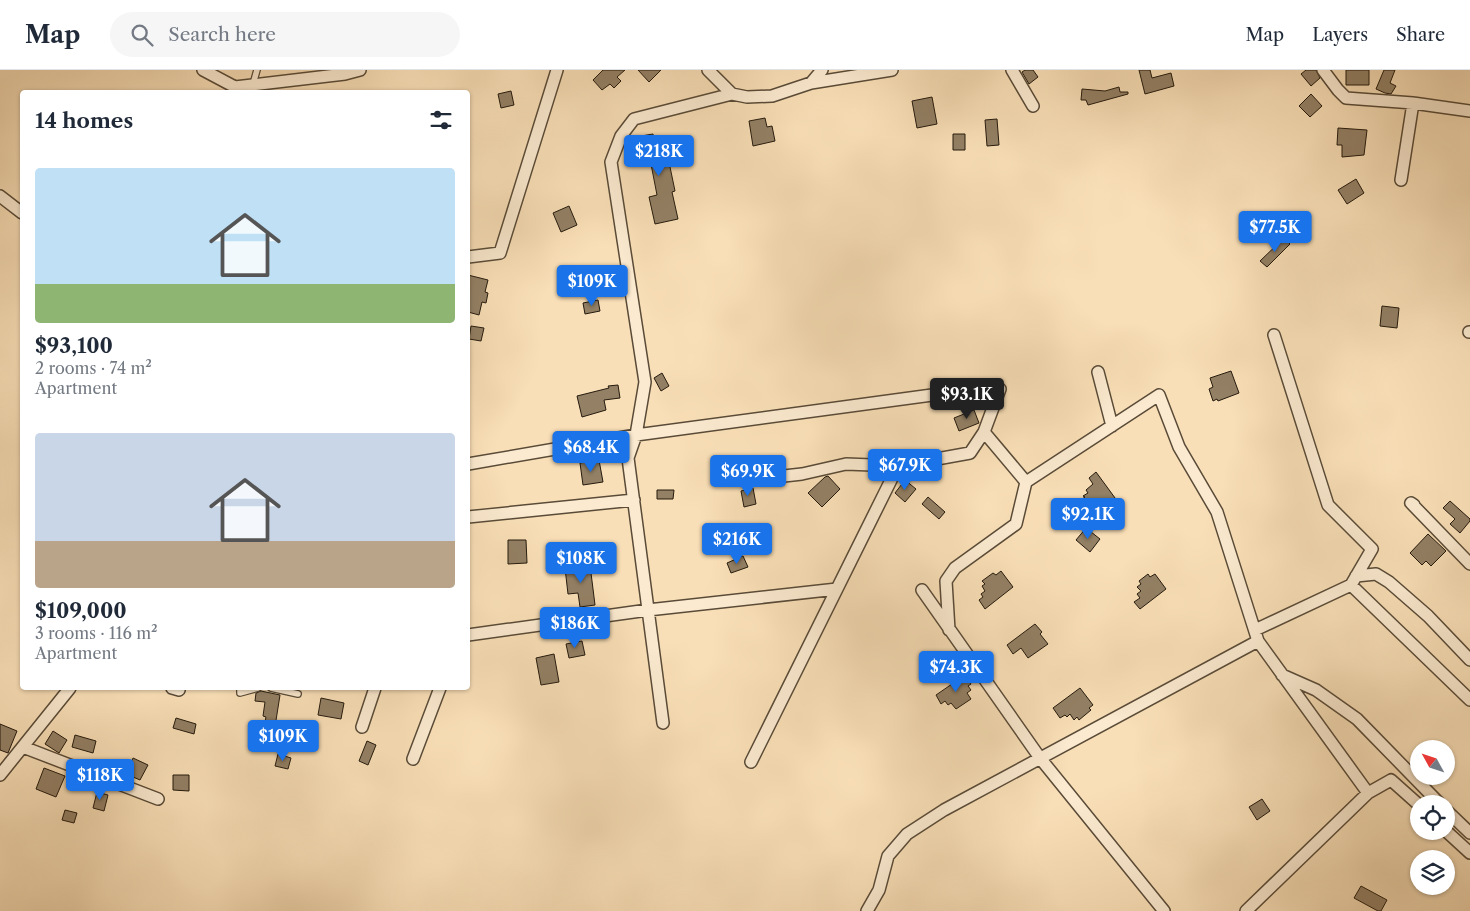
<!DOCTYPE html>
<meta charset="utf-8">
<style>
:root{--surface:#fff;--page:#f6f6f7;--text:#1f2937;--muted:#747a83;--line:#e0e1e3;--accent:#1a73e8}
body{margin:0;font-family:"Libre Caslon Text",serif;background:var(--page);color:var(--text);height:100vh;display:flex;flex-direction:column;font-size:19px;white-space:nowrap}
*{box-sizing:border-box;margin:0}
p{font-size:16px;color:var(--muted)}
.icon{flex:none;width:28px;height:28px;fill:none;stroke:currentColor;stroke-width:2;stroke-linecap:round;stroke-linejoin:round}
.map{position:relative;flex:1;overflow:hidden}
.side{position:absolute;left:20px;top:20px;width:450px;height:600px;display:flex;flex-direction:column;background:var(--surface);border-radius:5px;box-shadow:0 1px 4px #0004}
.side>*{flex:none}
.needle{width:32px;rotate:310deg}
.controls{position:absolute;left:1410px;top:670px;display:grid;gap:10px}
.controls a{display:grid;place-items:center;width:45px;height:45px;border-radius:50%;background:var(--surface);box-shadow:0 1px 4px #0004;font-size:25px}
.price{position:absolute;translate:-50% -42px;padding:0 11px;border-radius:5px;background:var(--accent);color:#fff;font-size:16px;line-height:32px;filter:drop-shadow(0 1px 2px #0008)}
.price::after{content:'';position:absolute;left:50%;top:30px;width:15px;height:11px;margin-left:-8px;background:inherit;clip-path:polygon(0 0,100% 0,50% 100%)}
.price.on{background:#222;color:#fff}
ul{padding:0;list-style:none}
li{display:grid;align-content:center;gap:10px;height:265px;padding:0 15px}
li span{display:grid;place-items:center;height:155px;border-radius:5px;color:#555}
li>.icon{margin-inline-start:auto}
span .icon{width:90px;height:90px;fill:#fffc;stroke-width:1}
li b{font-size:21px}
h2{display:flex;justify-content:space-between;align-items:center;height:60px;padding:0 15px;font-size:21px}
header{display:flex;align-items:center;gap:30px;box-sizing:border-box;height:70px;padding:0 25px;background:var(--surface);border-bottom:1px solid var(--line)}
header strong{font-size:24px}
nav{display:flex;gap:28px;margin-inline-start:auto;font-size:18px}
.search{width:350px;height:45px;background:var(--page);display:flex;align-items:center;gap:12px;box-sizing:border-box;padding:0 18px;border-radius:28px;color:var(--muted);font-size:19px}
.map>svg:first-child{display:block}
</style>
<header>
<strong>Map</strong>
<div class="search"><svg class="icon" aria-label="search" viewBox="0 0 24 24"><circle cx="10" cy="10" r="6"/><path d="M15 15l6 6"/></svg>Search here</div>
<nav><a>Map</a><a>Layers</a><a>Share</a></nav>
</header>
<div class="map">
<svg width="1470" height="841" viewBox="0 0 1470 841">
<rect width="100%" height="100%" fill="#f9dfb7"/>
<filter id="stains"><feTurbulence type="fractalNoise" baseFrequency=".004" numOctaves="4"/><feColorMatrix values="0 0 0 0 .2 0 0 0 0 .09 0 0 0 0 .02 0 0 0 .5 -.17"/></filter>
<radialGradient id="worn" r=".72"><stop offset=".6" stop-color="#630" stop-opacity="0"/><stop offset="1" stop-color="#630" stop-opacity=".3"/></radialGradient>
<path fill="#938065" stroke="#241a0d" d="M603,0H625L617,7L621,11L614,18L610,14L602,20L593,10Z
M638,0H661L649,12Z
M1025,0H1033L1038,7L1029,14L1022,2Z
M1139,0H1150L1152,8L1171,3L1174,16L1145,24Z
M1306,0H1316L1320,8L1311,16L1301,4Z
M1346,0H1369V15H1346Z
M1384,0H1395L1390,13L1396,16L1391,24L1385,23L1376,19Z
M1119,17L1120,22H1128V24L1088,35L1086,30H1081L1082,19L1105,21Z
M511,21L514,35L501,38L498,24Z
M1311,24L1322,36L1310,47L1299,36Z
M932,27L937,54L917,58L912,31Z
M765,48L767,57L772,56L775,71L753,76L749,51Z
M997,49L999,75L987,76L985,50Z
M1338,58L1367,60L1364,85L1342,87V75H1337Z
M653,64L654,70L664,68L675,121L672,122L678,149L655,154L649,127L657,125L650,89L636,92L633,73L642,72L641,66Z
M953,64H965V80H953Z
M1356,109L1364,123L1347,134L1338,120Z
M569,136L577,155L561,162L553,143Z
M1284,168L1290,174L1267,197L1260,191Z
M468,205L488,210L485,222L488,223L486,233L482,232L479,245L468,242Z
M598,230L600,241L585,244L583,233Z
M1382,236L1399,238L1397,258L1380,256Z
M471,256L484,258L481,271L469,269Z
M1231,301L1239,323L1218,331L1217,329L1213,331L1209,319L1213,317L1210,308Z
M662,303L669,316L661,321L654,308Z
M618,315L620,328L604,330L606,340L582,347L577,326L609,318L608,316Z
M974,340L979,353L959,361L954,348Z
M599,390L603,412L583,415L580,393Z
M1096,402L1118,432L1110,438L1109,436L1094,446L1082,429L1085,427L1083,426L1088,423L1086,420L1093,414L1089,408Z
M828,406L840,419L822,437L808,423L825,407Z
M905,410L916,419L905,432L895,423Z
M753,418L756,434L744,437L741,421Z
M657,420H674L673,429H657Z
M928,427L945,442L939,449L922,434Z
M1450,431L1470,449V451L1460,463L1450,454L1455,449L1443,438Z
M1086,458L1100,469L1090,482L1076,470Z
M1428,464L1446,481L1431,496L1426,491L1422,495L1410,483Z
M508,470H526L527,493L508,494Z
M743,486L748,497L731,503L727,493Z
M590,495L595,535L580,537L578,523L568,524L565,498Z
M1001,501L1013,517L985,539L979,530L983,527L981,524L985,521L982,516L985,514L982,511L993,503L996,505Z
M1148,504L1150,507L1155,504L1166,519L1140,539L1134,532L1140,528L1137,524L1141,521L1137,517L1141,514L1139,511Z
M1035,554L1042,562L1040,564L1048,574L1028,588L1021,578L1013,584L1007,575Z
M582,571L585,585L569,588L566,574Z
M554,584L559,612L541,615L536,588Z
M965,605L971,614L968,616L971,620L967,623L971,629L956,639L951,633L948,635L945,631L941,634L936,625Z
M1080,618L1093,635L1089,638L1091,640L1079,650L1077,647L1074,650L1070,644L1067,647L1065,645L1060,648L1053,638Z
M261,621L280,625L274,663L263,661L266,647L263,646L265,632L255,631L256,623Z
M321,628L344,633L341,649L318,645Z
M176,648L196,654L194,664L173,658Z
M0,654L17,661L8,683L0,680Z
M53,661L67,670L59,683L45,674Z
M75,665L96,671L93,683L72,677Z
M367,671L376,675L368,695L359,691Z
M278,684L291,688L288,699L275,696Z
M133,688L148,695L140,710L126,704Z
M44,698L65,706L56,727L36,719Z
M173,705H189V721L173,720Z
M97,722L108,725L104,741L93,738Z
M1262,729L1270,741L1257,750L1249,737Z
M65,740L77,743L74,753L62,750Z
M1361,816L1387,830L1381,841H1378L1354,828Z"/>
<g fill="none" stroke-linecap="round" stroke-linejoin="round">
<g stroke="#594b38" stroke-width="8">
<path id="service" d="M253,14L257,0
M240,618V623L258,618
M271,618L298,624"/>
</g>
<g stroke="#594b38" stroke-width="14">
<path id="minor" d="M203,0L235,17L345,4L360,0
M708,0L732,24
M1012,0L1033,36
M1323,0L1338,20L1346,28L1413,33L1470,41
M811,13L822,0
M1401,110L1413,33
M0,126L22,143
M468,187L500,183L557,0
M1469,262H1470
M1098,302L1112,356
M984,362L1026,412
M468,394L636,365L932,325
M775,407L802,404L846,394L898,396L970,383L984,362L1000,319
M1414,435L1411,433L1470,494
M468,447L634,430
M1356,506L1376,504L1389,512L1428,546L1470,590
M1351,515L1470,630
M922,520L1040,688L1164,841
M949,560L946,511L955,498L1016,454L1026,412L1159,325L1179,377L1217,442L1258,571L1368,723
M1255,560L1351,515L1372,479L1328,435L1274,265
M468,565L648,540L837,519
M1282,605L1316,620L1357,649L1440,734
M172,618L179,620
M663,653L628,388L636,365L645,312L611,92L621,66L634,49L732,24L747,27L772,26L811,13L892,0
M362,657L375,618
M23,677L158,729
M413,689L440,618
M751,692L898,396
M0,705L70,618
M1446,740L1470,763
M1446,761L1470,783
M867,841L879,820L888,786L907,764L944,740L1258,571
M1246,841L1368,723L1391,710L1419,735"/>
</g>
<use href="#service" stroke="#fbead0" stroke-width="5.5"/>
<use href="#minor" stroke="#fbead0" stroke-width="11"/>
</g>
<rect width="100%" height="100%" filter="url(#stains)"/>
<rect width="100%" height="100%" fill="url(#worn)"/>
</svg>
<div class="controls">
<a><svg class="needle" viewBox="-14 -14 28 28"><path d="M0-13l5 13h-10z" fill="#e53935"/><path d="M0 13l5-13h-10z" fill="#747a83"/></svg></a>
<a><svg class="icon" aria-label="locate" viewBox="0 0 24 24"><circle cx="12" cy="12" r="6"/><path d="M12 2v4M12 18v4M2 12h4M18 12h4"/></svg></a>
<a><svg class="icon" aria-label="layers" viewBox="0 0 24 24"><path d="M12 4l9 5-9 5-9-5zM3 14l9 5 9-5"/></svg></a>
</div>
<b class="price" style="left:659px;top:107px">$218K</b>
<b class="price" style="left:1275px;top:183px">$77.5K</b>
<b class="price" style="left:592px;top:237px">$109K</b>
<b class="price on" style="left:967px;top:350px">$93.1K</b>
<b class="price" style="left:591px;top:403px">$68.4K</b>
<b class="price" style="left:905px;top:421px">$67.9K</b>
<b class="price" style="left:748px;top:427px">$69.9K</b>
<b class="price" style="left:1088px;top:470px">$92.1K</b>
<b class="price" style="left:737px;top:495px">$216K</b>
<b class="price" style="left:581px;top:514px">$108K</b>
<b class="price" style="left:575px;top:579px">$186K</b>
<b class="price" style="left:956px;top:623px">$74.3K</b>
<b class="price" style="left:283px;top:692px">$109K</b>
<b class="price" style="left:100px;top:731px">$118K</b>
<section class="side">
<h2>14 homes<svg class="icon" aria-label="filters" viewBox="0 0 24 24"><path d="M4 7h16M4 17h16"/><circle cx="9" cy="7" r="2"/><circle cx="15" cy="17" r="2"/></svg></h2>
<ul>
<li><span style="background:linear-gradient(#bfe0f5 75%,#8fb573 0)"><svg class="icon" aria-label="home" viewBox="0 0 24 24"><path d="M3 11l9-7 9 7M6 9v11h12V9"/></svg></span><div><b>$93,100</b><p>2 rooms · 74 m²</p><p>Apartment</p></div></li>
<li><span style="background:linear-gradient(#c9d6e8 70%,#b9a48a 0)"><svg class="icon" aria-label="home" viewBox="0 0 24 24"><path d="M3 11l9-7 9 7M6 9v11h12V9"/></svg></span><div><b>$109,000</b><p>3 rooms · 116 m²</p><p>Apartment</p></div></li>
</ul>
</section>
</div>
